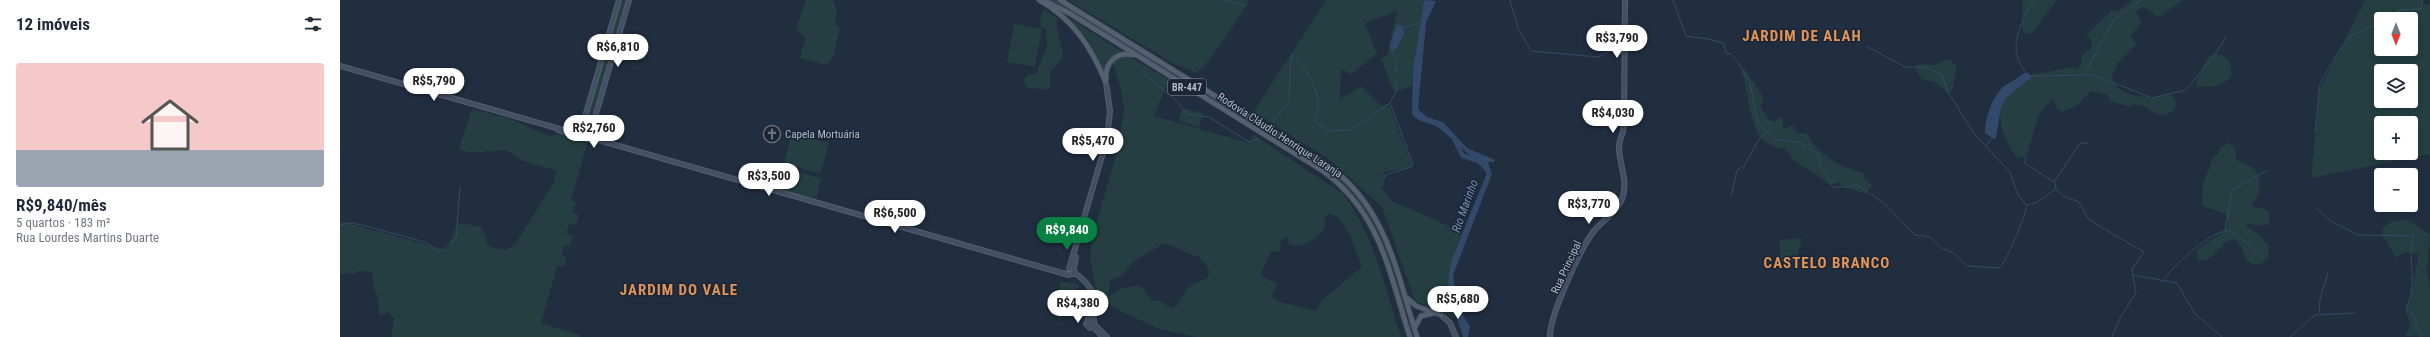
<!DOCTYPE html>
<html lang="pt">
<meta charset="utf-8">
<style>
:root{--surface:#fff;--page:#f2f2f3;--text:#1f2937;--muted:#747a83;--line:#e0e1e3;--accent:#0b8043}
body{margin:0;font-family:"Roboto Condensed",sans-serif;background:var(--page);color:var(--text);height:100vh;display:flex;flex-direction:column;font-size:15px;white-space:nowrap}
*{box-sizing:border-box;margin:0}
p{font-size:13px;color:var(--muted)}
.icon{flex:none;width:22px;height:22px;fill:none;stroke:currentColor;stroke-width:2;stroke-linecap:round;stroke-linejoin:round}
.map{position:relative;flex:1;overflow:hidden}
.side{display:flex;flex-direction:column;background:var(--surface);width:340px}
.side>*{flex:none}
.needle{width:26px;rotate:180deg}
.buttons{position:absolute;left:2034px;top:12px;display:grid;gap:8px}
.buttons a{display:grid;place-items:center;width:44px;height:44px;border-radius:4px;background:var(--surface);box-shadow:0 2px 6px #0003;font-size:20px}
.price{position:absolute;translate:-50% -34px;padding:0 9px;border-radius:14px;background:#fff;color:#222;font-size:13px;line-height:26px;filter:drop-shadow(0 1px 2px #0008)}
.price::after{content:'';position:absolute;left:50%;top:24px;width:12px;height:9px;margin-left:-6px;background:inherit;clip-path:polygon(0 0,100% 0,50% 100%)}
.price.current{background:var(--accent);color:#fff}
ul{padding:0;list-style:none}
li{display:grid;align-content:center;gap:8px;height:212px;padding:0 16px}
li+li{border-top:1px solid var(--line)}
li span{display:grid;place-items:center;height:124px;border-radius:4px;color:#555}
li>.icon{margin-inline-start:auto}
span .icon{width:72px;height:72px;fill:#fffc;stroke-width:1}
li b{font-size:17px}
h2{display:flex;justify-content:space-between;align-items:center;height:48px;padding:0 16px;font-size:17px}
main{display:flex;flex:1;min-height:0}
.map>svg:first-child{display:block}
</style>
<main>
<section class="side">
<h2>12 imóveis<svg class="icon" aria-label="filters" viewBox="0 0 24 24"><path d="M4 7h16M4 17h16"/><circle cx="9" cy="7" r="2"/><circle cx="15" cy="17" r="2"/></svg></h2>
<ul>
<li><span style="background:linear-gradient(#f6c9c9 70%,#9aa5b1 0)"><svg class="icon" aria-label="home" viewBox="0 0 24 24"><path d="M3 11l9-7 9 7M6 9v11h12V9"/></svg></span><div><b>R$9,840/mês</b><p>5 quartos · 183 m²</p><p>Rua Lourdes Martins Duarte</p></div></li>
</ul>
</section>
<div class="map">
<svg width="2090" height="337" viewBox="0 0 2090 337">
<rect width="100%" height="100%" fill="#212e40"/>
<path fill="#243e41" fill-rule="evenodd" d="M281,0H286L249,128L245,126Z
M466,0H493L497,11L495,24L500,28L493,58L486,65L460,58L465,38L456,29Z
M707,0H718L725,4L854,84L851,88Z
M728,0H910C901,13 867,70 855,73L829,61Z
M987,0H1084L1072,86L1054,92L1041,59L1047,56L1057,11L1025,23L1037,54L1011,74L1001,70L1000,100L1021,86L1042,106L1048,103L1073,167L1044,172L1041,188L1052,201L1122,232L1111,261L1108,282L1119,319L1075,301L1042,207L989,159L913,112ZM1060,25L1065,30V33L1058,43L1051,41L1056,26Z
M1682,0H1717L1690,35L1683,32C1680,20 1684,11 1682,0Z
M1792,0H1843L1819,17L1804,7L1796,11L1802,22L1790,36L1797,44L1778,63L1772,75C1776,99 1812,100 1831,94L1837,102L1834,110C1813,126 1807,97 1790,107L1770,101L1767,95L1751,91L1736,106L1723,112L1717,109L1713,98L1699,115L1687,155L1678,159C1664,141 1651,112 1669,94C1676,87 1685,85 1692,77L1690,75L1734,67L1737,69C1741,66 1742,60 1741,56L1752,47L1751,40L1746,35L1771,11L1780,10Z
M2025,0H2081L2086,5L2090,3V154L1971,178L1980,89ZM2041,19H2071V49H2041ZM2041,71H2071V101H2041ZM2041,123H2071V153H2041Z
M703,9L717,18C715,33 723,44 723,58L710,72V88L704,90L687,87L684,81L687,75L696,74L707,47L706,29L701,27L700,20Z
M724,16V15L785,53L776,55L764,74L748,40Z
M674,24L702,29L695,67L667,62Z
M1875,54C1888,53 1894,67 1891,78L1878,86L1858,87L1856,85C1856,81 1866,60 1869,56Z
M790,57L829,80L814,116L909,143L914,135L1002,193C1034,232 1045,290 1061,337H856L819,329L772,307L756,290L750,259L752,239L779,144L784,109L781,90L773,63L779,58ZM987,214C1007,213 1015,251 1022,267L982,300L976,311L941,302L931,296L938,284L920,275L931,252L940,251L941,240L947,237L949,245C963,249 978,238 986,227L984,222ZM823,244C837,244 845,256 859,256C864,264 872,267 867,278C862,282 854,282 849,287C841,295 842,308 827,307L822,301H813L800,285L782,288L768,297L770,280L782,276L793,262Z
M1605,60H1610L1617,66L1612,91L1609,94L1596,83L1582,79L1575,69L1578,64L1595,65Z
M1405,69L1423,97L1421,106L1423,111L1431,121L1435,122L1439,117H1443V129L1454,125L1456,133L1467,134C1479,155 1501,168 1524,173L1525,179L1532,186L1525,194L1501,186L1499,182L1491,185L1455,161L1444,148C1406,147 1412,97 1401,71Z
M855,85L990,169V174L853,88Z
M842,108L863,113L859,127L839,121Z
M132,109L170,119L209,136L222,134L248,141L231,200L236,202L233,213L239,215L236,225L229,224L227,234L233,236L230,246L224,245L221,255L227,257L224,267L217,266L201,323L240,335V337H51L54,318L48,312L42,315L39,314L38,298L34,288L32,272L20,271L14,274L9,273L0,275V221L103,249L108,248L116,227L121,223L141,227C152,244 139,247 167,250L175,244L213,185L217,171L180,160L167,150L130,153L119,149Z
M452,133L489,143L481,172L478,173L444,163Z
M1888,143L1895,148L1897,159C1902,163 1913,166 1916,171C1923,180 1919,198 1912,204L1913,207L1924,209L1929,212V224L1920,226L1908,223L1906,226L1920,235L1929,247L1928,258L1920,265C1898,265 1908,247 1894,239C1881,241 1874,261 1861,261L1857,258V249L1881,234L1888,225L1886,214L1863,206L1862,204L1863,185L1873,156L1877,155L1881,147Z
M442,168L481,178L476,199L433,188L438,171Z
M997,174L1025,204L1045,241L1068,313L1064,315C1048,266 1038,214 996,179Z
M2068,220L2090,235L2087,271L2090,291V337L2065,336C2072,322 2071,326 2066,313L2079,254L2068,252L2055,257L2042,233L2043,227L2053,221Z
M1462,238L1456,262H1440L1439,240Z
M721,281L739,285L733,312L714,307Z"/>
<path fill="#334969" d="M1084,0L1096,1L1086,23L1078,109L1087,117L1103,122L1127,148L1155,160L1154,162H1148L1152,174L1113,275L1115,292L1125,319L1130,326L1128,337H1123L1110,296L1108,282L1111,261L1147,173C1143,167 1103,130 1096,126C1088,122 1076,122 1072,114L1073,70Z
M1057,24L1063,27L1065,33L1056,49L1052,51L1050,45Z
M1684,73H1688L1692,77L1666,98L1661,108L1656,137L1654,139L1645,133C1645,119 1652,97 1663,87C1670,82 1677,79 1684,73Z"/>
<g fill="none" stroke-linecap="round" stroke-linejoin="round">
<path stroke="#334969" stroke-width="1" d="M712,0L852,85
M886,0L905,6
M1170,0L1178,28L1191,51L1259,57L1281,45
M1333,0L1346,36L1368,39L1383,43L1386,53L1391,54L1398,62L1410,83L1418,123L1435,139L1459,142L1478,154L1481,166L1493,187H1508L1517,185L1545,204L1575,235L1590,237L1602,248L1612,252L1628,266L1659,268C1666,264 1686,214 1687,205
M2047,19L2059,10L2081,9L2082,0
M1063,28L1079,23
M1052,40L1054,34
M1528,47L1565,67H1585L1602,75L1608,92L1635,135L1670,172L1677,193L1686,205
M1051,49L1056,59
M951,55C964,63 979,90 978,106C978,111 974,115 975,121L988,131L1011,130L1050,103L1057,89L1056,80
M1056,66V73
M801,71L837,101L847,114L869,117L909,142L917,139
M1685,72C1682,67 1678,61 1677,55C1672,40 1686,12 1694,0
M1745,73L1773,21L1781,14L1802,0
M1690,76L1754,75L1812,98L1846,90C1860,72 1875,57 1886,37
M855,87L930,134
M931,124L946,106L949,100L951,56
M1975,132L1980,84L2000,49L2012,35L2041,22
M940,140L957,150
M1646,146L1651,139
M1686,156L1684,162L1715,183L1716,189
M1714,182L1740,143H1749
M1042,187L1045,175L1071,167L1073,164L1050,103
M1716,189L1723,196L1739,202L1748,218L1756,224L1804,252L1792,269L1796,293L1781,316L1772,337
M1391,196L1397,170L1404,166L1418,141L1427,132
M1687,205L1696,203L1716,189
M1975,207L1991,221L2018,235L2074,236C2066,264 2079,280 2066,309L2073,314L2081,337
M0,225L13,223L29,227L85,242L100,252L116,238L120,187
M1885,231L1892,190L1928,170
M1793,275L1837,283L1855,314L1882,337
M1822,282C1830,268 1874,227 1891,231C1900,234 1914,253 1924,259
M1979,313L1980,299L1988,273
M1950,337L1975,315L2015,313"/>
<path stroke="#334969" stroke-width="4.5" d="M1115,141L1123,156L1139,161"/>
<g stroke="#545e6e" stroke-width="6">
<path id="secondary" d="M0,66L729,275
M218,130L253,141
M242,138L240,134L279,0
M254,138L251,131L289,0
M729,269L767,139L770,111L766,83
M734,272C757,291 756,294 747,322
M733,274L736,257
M753,308L754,323
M1101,315L1110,323L1116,337
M754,324L750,328L746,324L751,321L767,337
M753,327L763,337
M1210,337C1209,317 1241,247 1254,231C1264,219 1276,213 1282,199C1289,181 1279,165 1279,147C1279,140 1283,134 1284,127L1285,0"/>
</g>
<g stroke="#3f4959" stroke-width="6">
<path id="primary" d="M699,0C733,19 752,48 766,83
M703,0L729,13L983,171C1041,213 1049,273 1070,337
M720,0L990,167C1047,209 1057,273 1077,337
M766,79C765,62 777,51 794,55
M1066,297L1076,306L1101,315
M1075,327L1081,316L1094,313"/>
</g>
<use href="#secondary" stroke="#434f63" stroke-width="4"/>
<use href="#primary" stroke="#545f70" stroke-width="4.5"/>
</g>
<defs>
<g id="church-ring" transform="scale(0.9)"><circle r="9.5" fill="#1b2535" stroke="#6b7280" stroke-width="1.5"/><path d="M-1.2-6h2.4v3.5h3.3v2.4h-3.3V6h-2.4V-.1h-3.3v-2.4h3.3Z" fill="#6b7280"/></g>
</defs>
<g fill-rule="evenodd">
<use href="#church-ring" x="432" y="134"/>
</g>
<g text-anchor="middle" stroke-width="3" stroke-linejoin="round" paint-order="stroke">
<rect fill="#1b2535" stroke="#858e9e" stroke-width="1" x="828" y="79" width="38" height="16" rx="3"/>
<g font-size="10" font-weight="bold" fill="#b2bbcb">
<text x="847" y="91">BR-447</text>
</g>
<g font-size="11" fill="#b2bbcb" stroke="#1b2535" text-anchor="start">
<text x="445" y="138">Capela Mortuária</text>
</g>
<g font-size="11" fill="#b2bbcb" stroke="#1b2535">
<text transform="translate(940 135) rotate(33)" y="4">Rodovia Cláudio Henrique Laranja</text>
<text transform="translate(1226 267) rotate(-65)" y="4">Rua Principal</text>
</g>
<g font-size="12" font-style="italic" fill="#7691b6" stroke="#1b2535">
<text transform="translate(1125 206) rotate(-70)" y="4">Rio Marinho</text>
</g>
<g font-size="15" font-weight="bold" letter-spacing="1" fill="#e09458" stroke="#1b2535">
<text x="1462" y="41">JARDIM DE ALAH</text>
<text x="1487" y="268">CASTELO BRANCO</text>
<text x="339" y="295">JARDIM DO VALE</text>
</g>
</g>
</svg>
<div class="buttons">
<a><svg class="needle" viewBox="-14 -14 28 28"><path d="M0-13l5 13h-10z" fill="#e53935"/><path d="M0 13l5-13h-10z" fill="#747a83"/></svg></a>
<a><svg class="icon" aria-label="layers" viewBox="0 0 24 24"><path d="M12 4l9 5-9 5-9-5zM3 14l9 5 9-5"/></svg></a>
<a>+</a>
<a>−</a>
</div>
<b class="price" style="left:1277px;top:59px">R$3,790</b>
<b class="price" style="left:278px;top:68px">R$6,810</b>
<b class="price" style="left:94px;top:102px">R$5,790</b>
<b class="price" style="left:1273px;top:134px">R$4,030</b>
<b class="price" style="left:254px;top:149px">R$2,760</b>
<b class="price" style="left:753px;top:162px">R$5,470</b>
<b class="price" style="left:429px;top:197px">R$3,500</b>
<b class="price" style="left:1249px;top:225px">R$3,770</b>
<b class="price" style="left:555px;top:234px">R$6,500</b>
<b class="price current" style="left:727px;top:251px">R$9,840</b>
<b class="price" style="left:1118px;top:320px">R$5,680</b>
<b class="price" style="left:738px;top:324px">R$4,380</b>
</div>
</main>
